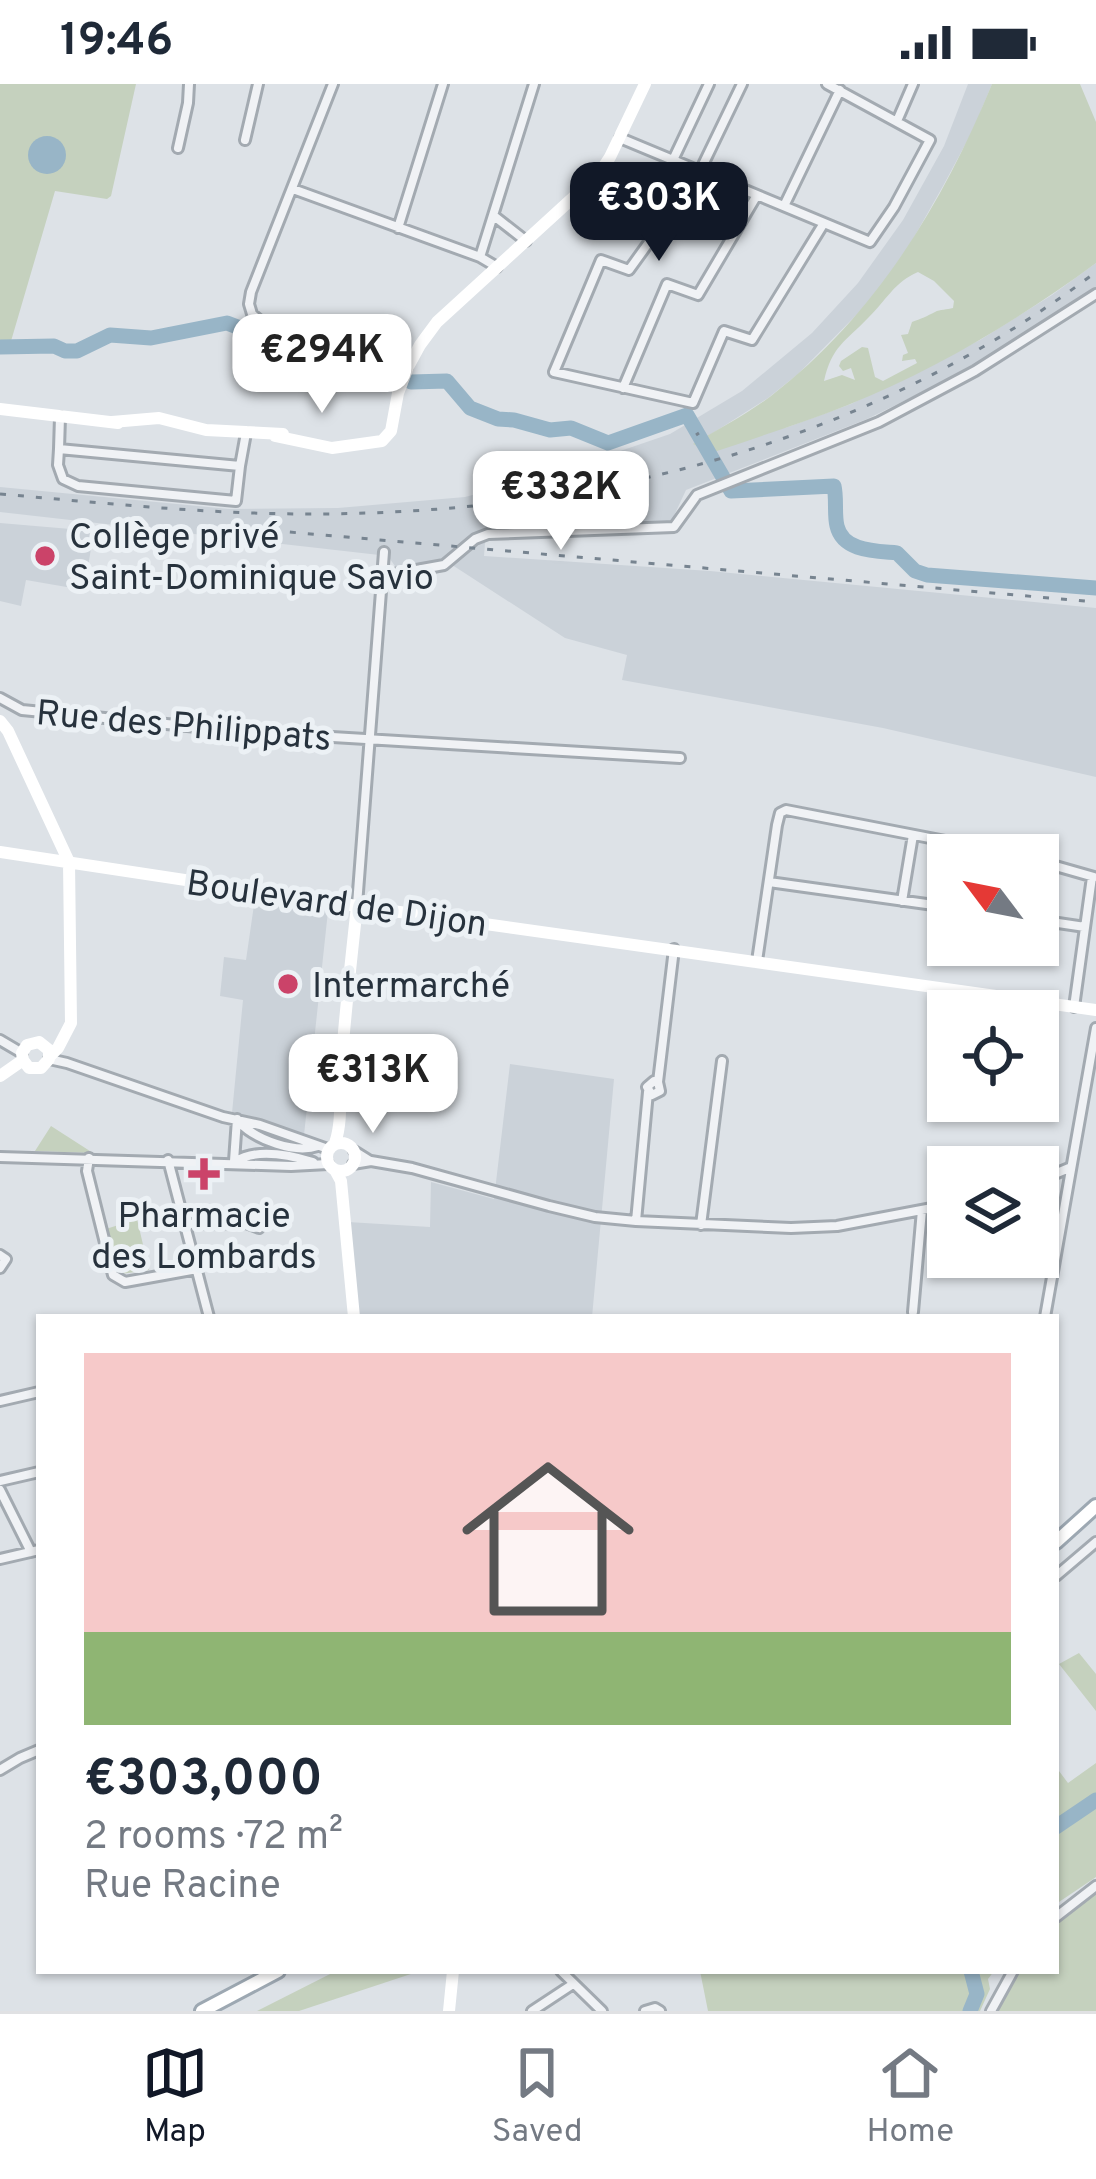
<!DOCTYPE html>
<meta charset="utf-8">
<style>
:root{--surface:#fff;--page:#f2f2f3;--text:#1f2937;--muted:#747a83;--line:#e0e1e3;--accent:#111827}
body{margin:0;font-family:Overpass,sans-serif;background:var(--page);color:var(--text);height:100vh;display:flex;flex-direction:column;font-size:45px;white-space:nowrap}
*{box-sizing:border-box;margin:0}
p{font-size:39px;color:var(--muted)}
.icon{flex:none;width:66px;height:66px;fill:none;stroke:currentColor;stroke-width:2;stroke-linecap:round;stroke-linejoin:round}
.map{position:relative;flex:1;overflow:hidden}
.panel{position:absolute;left:36px;top:1230px;width:1023px;height:660px;display:flex;flex-direction:column;background:var(--surface);border-radius:0px;box-shadow:0 3px 9px #0004}
.panel>*{flex:none}
.needle{width:78px;rotate:302deg}
.buttons{position:absolute;left:927px;top:750px;display:grid;gap:24px}
.buttons a{display:grid;place-items:center;width:132px;height:132px;border-radius:0px;background:var(--surface);box-shadow:0 3px 9px #0004;font-size:60px}
.price{position:absolute;translate:-50% -102px;padding:0 27px;border-radius:24px;background:#fff;color:#222;font-size:39px;line-height:78px;filter:drop-shadow(0 3px 6px #0008)}
.price::after{content:'';position:absolute;left:50%;top:72px;width:36px;height:27px;margin-left:-18px;background:inherit;clip-path:polygon(0 0,100% 0,50% 100%)}
.price.current{background:var(--accent);color:#fff}
ul{padding:0;list-style:none}
li{display:grid;align-content:center;gap:24px;height:636px;padding:0 48px}
li span{display:grid;place-items:center;height:372px;border-radius:0px;color:#555}
li>.icon{margin-inline-start:auto}
span .icon{width:216px;height:216px;fill:#fffc;stroke-width:1}
li b{font-size:51px}
.status{display:flex;justify-content:space-between;align-items:center;height:84px;padding:0 60px;background:var(--surface);direction:ltr}
.status svg{height:33px;fill:currentColor}
.tabs{display:flex;justify-content:space-around;align-items:center;height:168px;border-top:3px solid var(--line);background:var(--surface);font-size:33px;color:var(--muted)}
.tabs a{display:grid;justify-items:center;gap:6px}
.tabs .current{color:var(--accent)}
.map>svg:first-child{display:block}
</style>
<div class="status"><b>19:46</b><svg viewBox="0 0 49 12"><path d="M0 12V9h3v3zM5 12V6h3v6zM10 12V3h3v9zM15 12V0h3v12zM26 1h20v11H26zM47 4h2v5h-2z"/></svg></div>
<div class="map">
<svg width="1096" height="1927" viewBox="0 0 1096 1927">
<rect width="100%" height="100%" fill="#dde2e7"/>
<path fill="#cbd2d9" d="M968,0H992L973,46L943,102L909,162L873,214L798,290L768,314L694,361L788,343L851,320L980,256L1052,211L1096,179V203L957,291L867,335L686,406L671,438L486,446L484,472L710,487L1096,524V693L883,644L622,596L627,571L565,554L443,475L397,485L388,472L0,428V403L229,425L338,424L465,413L556,389L670,350L742,307L812,249L858,199L903,136L944,62Z
M0,439L94,447L84,506L26,496L21,522L0,517Z
M255,814L328,827L304,1051L232,1029L243,916L220,912L224,873L246,876Z
M510,980L614,995L592,1233H359L348,1138L430,1143L431,1098L494,1115Z"/>
<path fill="#c5d1be" fill-rule="evenodd" d="M0,0H136L111,112L107,115L55,107L9,264L0,263Z
M992,0H1080L1096,38V179C1020,235 936,286 848,321C805,338 761,352 717,367H707L693,360C719,345 747,330 771,312C875,232 943,119 992,0ZM918,188L934,197L954,217L953,224C947,226 940,225 935,228C927,232 921,235 912,238L908,250L901,251L908,269L903,271L902,277L915,275L917,279L883,297L875,293L868,264L862,263L841,277L839,282L843,287L851,284L855,296L842,291L824,297C832,262 845,258 868,234C886,217 894,198 918,188Z
M51,1042L93,1069L35,1067Z
M137,1135L149,1186L121,1190L117,1187L106,1145Z
M1079,1569L1096,1590V1627L1059,1580Z
M1096,1679V1793L1056,1820V1683L1068,1699Z
M1096,1809V1927H995L1017,1887H1056V1839Z
M336,1887H420L299,1927H257Z
M700,1887H994L988,1895L990,1905L980,1927H708Z"/>
<path fill="#98b5c7" d="M28 71a19 19 0 1 1 38 0a19 19 0 1 1-38 0Z"/>
<g fill="none" stroke-linecap="round" stroke-linejoin="round">
<path stroke="#98b5c7" stroke-width="15" d="M0,263L54,262L65,267H77L110,251L151,254L227,239L274,257L392,290
M411,298L447,297L470,324L498,335L514,336L550,346L571,344L608,359L687,331L731,407L834,402C837,415 834,430 837,442C843,468 877,467 897,469L915,487L927,491L1096,504
M1056,1743L1096,1716
M970,1927L977,1910L971,1887"/>
<g stroke="#a3aab1" stroke-width="14">
<path id="street" d="M333,0L251,208L249,220L252,230L265,241L348,270L407,283
M897,37L913,0
M620,54L870,158L894,123L930,56L827,0
M245,56L258,0
M178,64L188,19L189,0
M673,76L709,0
M692,84L652,154L629,186L601,176L554,288L693,319L724,247L752,256L824,139
M700,87L742,0
M293,105L480,173L497,183
M784,122L840,6
M494,132L526,157
M398,144L443,0
M480,173L534,0
M623,304L667,200L698,211L757,111
M60,333L59,365L240,382L246,349
M59,365L58,381L63,395L78,402L236,417L240,382
M383,492L444,481L475,455L488,450L674,443L697,411L879,338L975,287L1096,210
M0,614L22,626L249,648L680,674
M1038,777L1094,793
M769,798L948,823
M902,817L913,751
M357,821L384,468
M1038,836L1085,843
M757,877L777,741L780,729L786,726L1017,771
M1074,923L1092,793
M0,956L22,969
M49,975L67,979L223,1033L260,1041L328,1065
M658,998L654,997L647,1003L652,1011L660,1007L658,998L674,865
M239,1038C256,1056 295,1070 318,1062
M354,1067L370,1077
M0,1073L291,1082L328,1080
M89,1074L87,1087L113,1191L125,1198L197,1185
M168,1076L209,1233
M234,1077L237,1035
M235,1078C255,1064 290,1071 313,1078
M353,1080L371,1077L412,1084L549,1122L595,1133L636,1137L791,1144L837,1142L948,1121
M1038,1097L1069,1084
M636,1137L648,1008
M186,1140L246,1139L259,1144
M701,1141L722,977
M0,1171L6,1175L0,1184
M913,1228L922,1126
M1045,1233L1096,944
M0,1317L39,1308
M0,1397L39,1388
M0,1406L31,1468
M0,1475L39,1466
M1056,1492L1096,1458
M0,1686L20,1674L39,1666
M1056,1833L1096,1802
M561,1887L602,1927
M532,1927L573,1900
M645,1927L655,1924L660,1927
M991,1927L1013,1887"/>
</g>
<g stroke="#9da8b2" stroke-width="18">
<path id="primary" d="M1056,1458L1096,1422
M202,1927L278,1887"/>
</g>
<use href="#street" stroke="#f0f2f5" stroke-width="8"/>
<path stroke="#fff" stroke-width="12" d="M0,325L118,339
M112,338L159,334L206,346L283,350
M275,352L332,364L382,357L391,347L398,309L408,283L420,261L437,238L599,90L610,73L645,0
M0,637L8,647L69,778L71,939L58,964L50,972
M0,768L357,822L1096,926
M0,992L23,976L22,969L27,961L39,958L49,966V975L41,984H29L23,976
M327 1073a14 14 0 1 1 28 0a14 14 0 1 1-28 0Z
M335,1059C343,1036 339,1008 341,984C345,930 351,876 357,822
M335,1086L341,1097L354,1233
M449,1927L453,1887"/>
<use href="#primary" stroke="#fff" stroke-width="12"/>
<path stroke="#778490" stroke-width="3" stroke-dasharray="6 12" stroke-linecap="butt" d="M696,351L699,349
M0,410C103,419 206,430 309,430C593,430 866,361 1096,188
M254,445L1096,518"/>
</g>
<g fill="#cb4369" stroke="#ecf1f5" stroke-width="4.5">
<circle cx="45" cy="472" r="12"/>
<circle cx="288" cy="900" r="12"/>
<path d="M198 1072h12v12h12v12h-12v12h-12v-12h-12v-12h12z"/>
</g>
<g text-anchor="middle" stroke-width="10" stroke-linejoin="round" paint-order="stroke">
<g font-size="36" fill="#27323d" stroke="#ecf1f5" text-anchor="start">
<text x="69" y="464">Collège privé<tspan x="69" dy="41">Saint-Dominique Savio</tspan></text>
<text x="312" y="913">Intermarché</text>
<text x="204" y="1143" text-anchor="middle">Pharmacie<tspan x="204" dy="41">des Lombards</tspan></text>
</g>
<g font-size="36" fill="#27323d" stroke="#ecf1f5">
<text transform="translate(184 640) rotate(5)" y="13">Rue des Philippats</text>
<text transform="translate(337 818) rotate(8)" y="13">Boulevard de Dijon</text>
</g>
</g>
</svg>
<div class="buttons">
<a><svg class="needle" viewBox="-14 -14 28 28"><path d="M0-13l5 13h-10z" fill="#e53935"/><path d="M0 13l5-13h-10z" fill="#747a83"/></svg></a>
<a><svg class="icon" aria-label="locate" viewBox="0 0 24 24"><circle cx="12" cy="12" r="6"/><path d="M12 2v4M12 18v4M2 12h4M18 12h4"/></svg></a>
<a><svg class="icon" aria-label="layers" viewBox="0 0 24 24"><path d="M12 4l9 5-9 5-9-5zM3 14l9 5 9-5"/></svg></a>
</div>
<b class="price current" style="left:659px;top:180px">€303K</b>
<b class="price" style="left:322px;top:332px">€294K</b>
<b class="price" style="left:561px;top:469px">€332K</b>
<b class="price" style="left:373px;top:1052px">€313K</b>
<section class="panel">
<ul>
<li><span style="background:linear-gradient(#f6c9c9 75%,#8fb573 0)"><svg class="icon" aria-label="home" viewBox="0 0 24 24"><path d="M3 11l9-7 9 7M6 9v11h12V9"/></svg></span><div><b>€303,000</b><p>2 rooms · 72 m²</p><p>Rue Racine</p></div></li>
</ul>
</section>
</div>
<nav class="tabs">
<a class="current"><svg class="icon" aria-label="map" viewBox="0 0 24 24"><path d="M3 6l6-2 6 2 6-2v14l-6 2-6-2-6 2zM9 4v14M15 6v14"/></svg>Map</a>
<a><svg class="icon" aria-label="saved" viewBox="0 0 24 24"><path d="M7 4h10v16l-5-4-5 4z"/></svg>Saved</a>
<a><svg class="icon" aria-label="home" viewBox="0 0 24 24"><path d="M3 11l9-7 9 7M6 9v11h12V9"/></svg>Home</a>
</nav>
